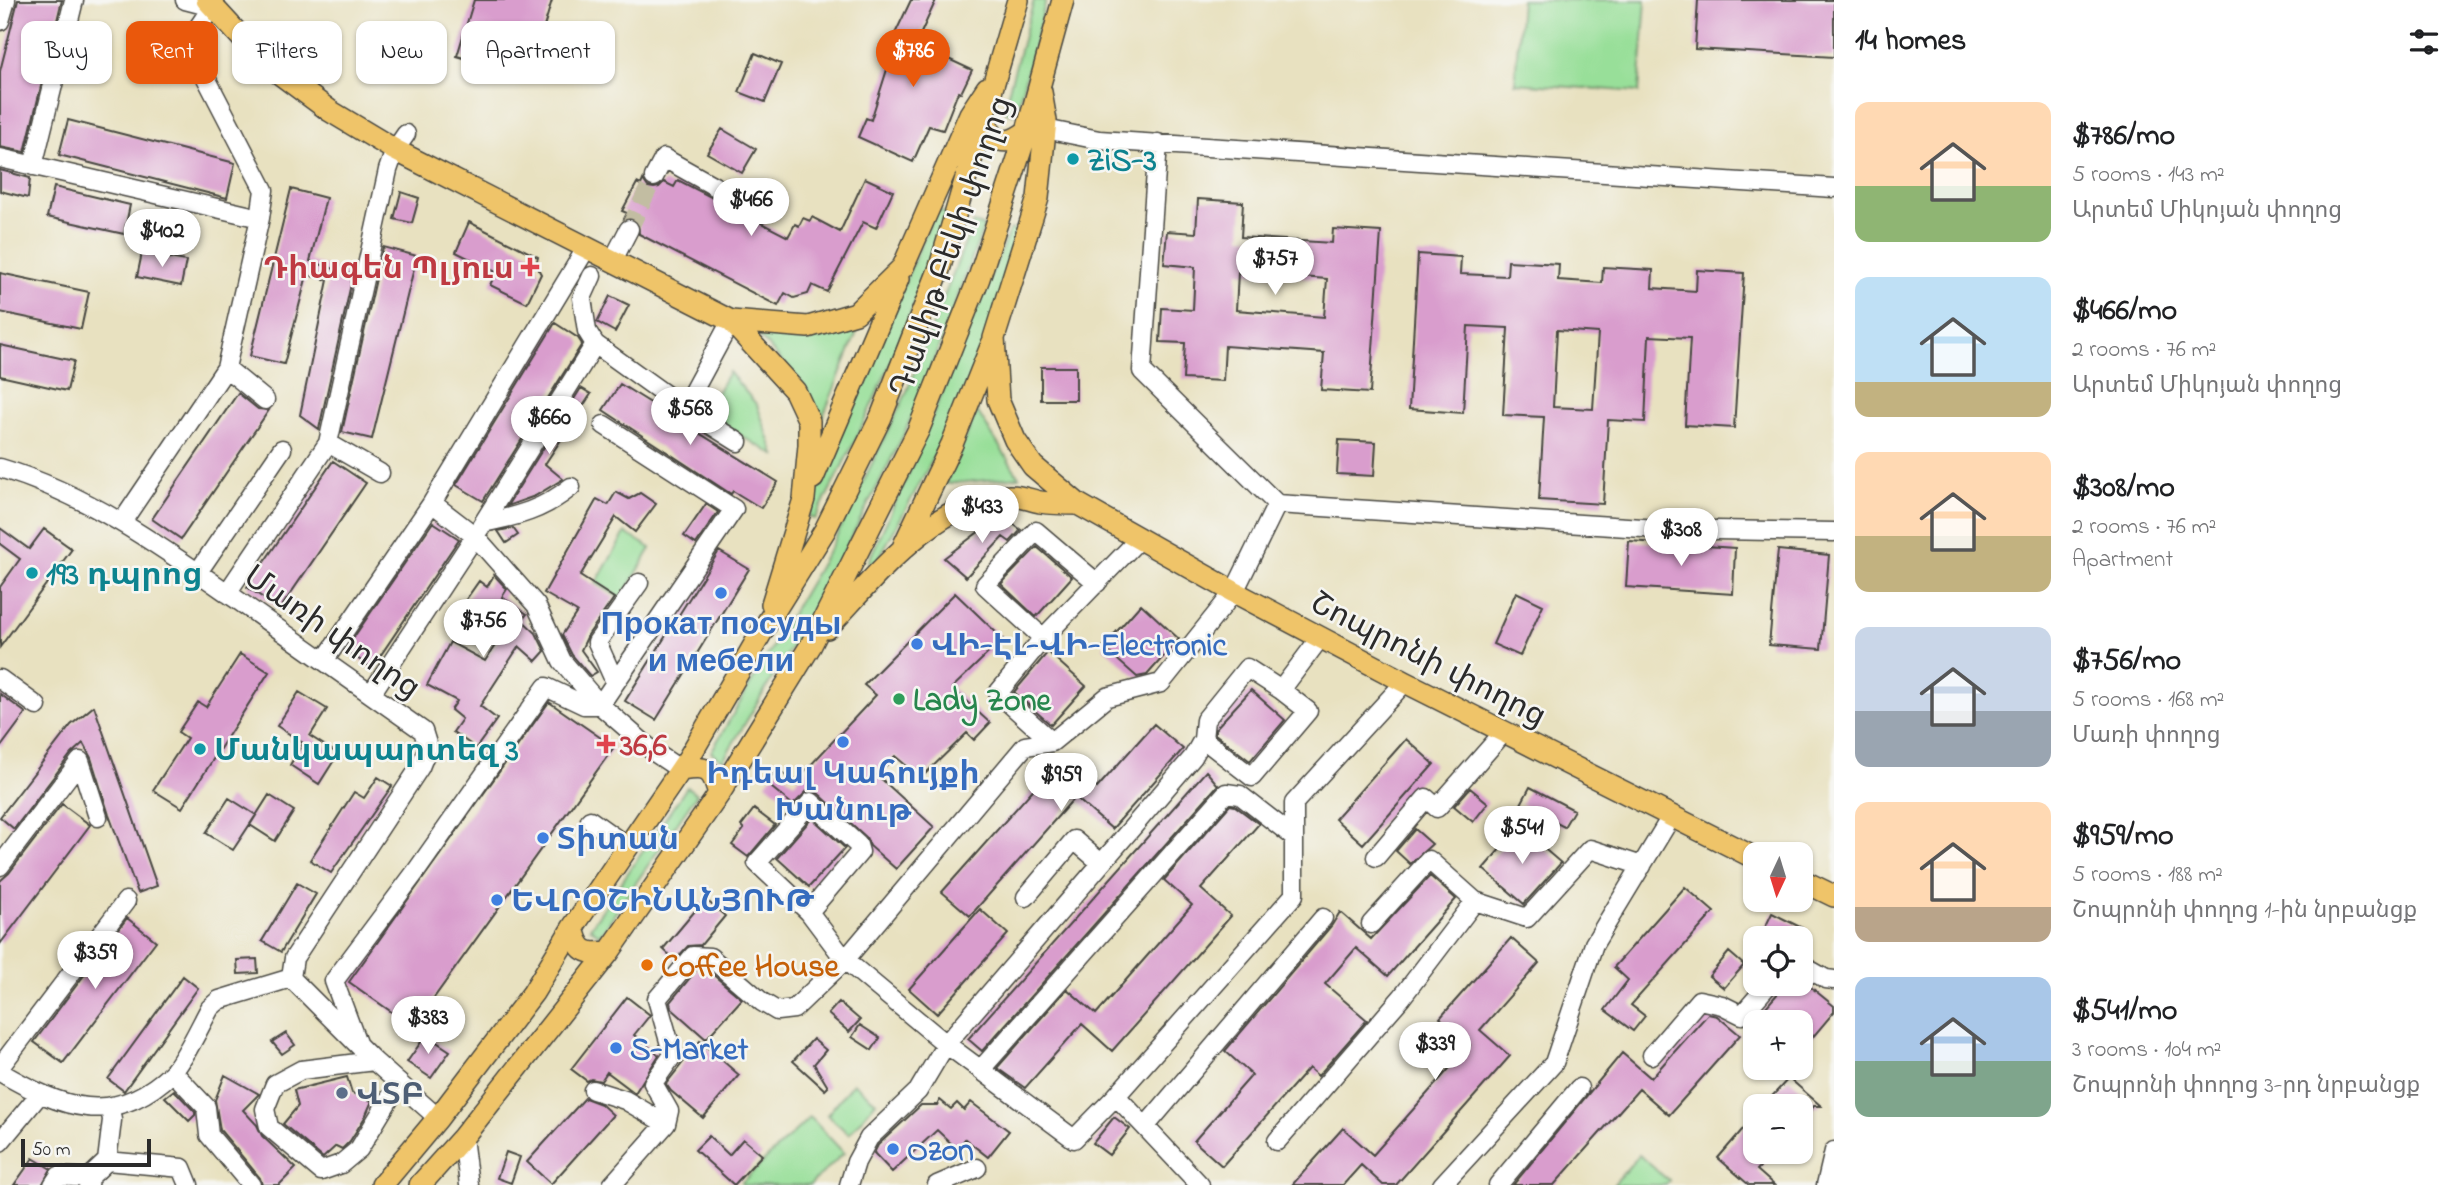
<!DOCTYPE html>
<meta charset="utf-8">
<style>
:root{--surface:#fff;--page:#f6f6f6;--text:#202124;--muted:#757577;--accent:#ea580c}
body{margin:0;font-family:"Indie Flower","Noto Sans Armenian",sans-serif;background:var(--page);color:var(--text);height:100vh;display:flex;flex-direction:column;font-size:26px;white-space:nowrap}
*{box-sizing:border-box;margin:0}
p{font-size:23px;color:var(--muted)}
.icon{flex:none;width:38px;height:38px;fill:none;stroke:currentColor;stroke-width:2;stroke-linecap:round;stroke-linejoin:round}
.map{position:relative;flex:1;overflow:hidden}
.details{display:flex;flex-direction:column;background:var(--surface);width:630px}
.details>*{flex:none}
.top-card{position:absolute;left:21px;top:21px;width:665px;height:63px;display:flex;gap:14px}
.needle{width:46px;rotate:184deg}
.controls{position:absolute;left:1743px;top:842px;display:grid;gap:14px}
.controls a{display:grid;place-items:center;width:70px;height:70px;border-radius:14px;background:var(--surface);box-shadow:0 2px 5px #0004;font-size:35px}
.scale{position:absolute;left:21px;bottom:18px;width:130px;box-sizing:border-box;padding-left:7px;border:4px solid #2b2b2b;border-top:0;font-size:19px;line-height:24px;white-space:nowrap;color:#2b2b2b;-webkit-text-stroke:5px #f6f6f2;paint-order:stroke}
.price{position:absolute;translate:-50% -60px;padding:0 16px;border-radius:24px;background:#fff;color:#222;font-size:23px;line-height:46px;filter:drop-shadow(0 2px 4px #0008)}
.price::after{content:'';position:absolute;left:50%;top:42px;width:21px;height:16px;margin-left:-10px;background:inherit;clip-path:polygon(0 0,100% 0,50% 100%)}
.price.on{background:var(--accent);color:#fff}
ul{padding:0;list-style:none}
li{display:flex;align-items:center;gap:21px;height:175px;padding:0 21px}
li span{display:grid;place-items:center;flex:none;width:196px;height:140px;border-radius:14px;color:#555}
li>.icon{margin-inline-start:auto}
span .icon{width:84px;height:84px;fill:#fffc;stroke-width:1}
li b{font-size:30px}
h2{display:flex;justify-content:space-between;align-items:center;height:84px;padding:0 21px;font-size:30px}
.pill{padding:0 24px;border-radius:14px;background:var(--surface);box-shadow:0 2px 5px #0004;font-size:24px;line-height:63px}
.pill.on{background:var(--accent);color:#fff}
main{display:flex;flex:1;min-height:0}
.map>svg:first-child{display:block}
</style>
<main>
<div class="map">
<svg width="1834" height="1185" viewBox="0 0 1834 1185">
<rect width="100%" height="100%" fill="#f6f6f2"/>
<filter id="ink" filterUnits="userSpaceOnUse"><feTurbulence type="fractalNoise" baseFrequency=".0143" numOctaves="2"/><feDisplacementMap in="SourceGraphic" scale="14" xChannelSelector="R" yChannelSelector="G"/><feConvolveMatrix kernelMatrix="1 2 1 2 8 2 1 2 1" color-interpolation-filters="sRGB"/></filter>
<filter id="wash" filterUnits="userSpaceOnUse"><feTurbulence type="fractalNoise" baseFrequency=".00686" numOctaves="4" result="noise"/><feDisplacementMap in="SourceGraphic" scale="28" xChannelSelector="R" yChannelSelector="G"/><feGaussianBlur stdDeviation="1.57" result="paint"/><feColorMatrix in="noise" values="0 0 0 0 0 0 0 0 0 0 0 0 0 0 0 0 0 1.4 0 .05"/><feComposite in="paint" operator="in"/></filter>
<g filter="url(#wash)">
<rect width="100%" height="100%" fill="#e8e1c0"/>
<path fill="#98df99" stroke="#628562" stroke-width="2" d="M1034,0H1046L1017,109L1015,114L1005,112V104Z
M1521,0H1646L1639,92L1515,83Z
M936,209L948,214L896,351L858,435L815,519L809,517L819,483Z
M973,223L984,226L918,402L904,434L818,602L723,760L711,752L833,543L905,396Z
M1010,229L1021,232C1003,289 985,345 961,399C936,457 904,512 874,567L868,562L911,468Z
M861,322L822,419L795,376L756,333H811Z
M729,372L757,405L775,455L704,415Z
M977,411L1019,477L945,484Z
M625,533L651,548L622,599L596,583Z
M687,787L697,794L600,935L590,928Z
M853,1083L876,1102L849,1134L827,1115Z
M810,1117L844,1153L810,1185H743L741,1183Z
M1639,1155L1669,1181L1666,1185H1613Z"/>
<g id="blocks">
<path fill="#d99dcd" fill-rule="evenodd" d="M18,0H62L25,152L0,147V71Z
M474,0H552L529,77L457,56Z
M911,0H936L916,44L972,70L961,93L958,92L943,130L929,126L913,162L858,137L866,118L871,120L890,60L884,57Z
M1698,0H1834V57L1695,49Z
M175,30L187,58L149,72L138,43Z
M755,53L781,64L765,102L739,92Z
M68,120L235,163L227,198L59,155Z
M722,129L756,149L742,173L707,153Z
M0,170L30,178L28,198L0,191Z
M865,178L893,191L876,228L863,222L827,292L812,285L808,294L794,298L785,293L778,306L639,234L638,222L634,219H624L627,213L622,211L637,183L641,185L643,180L648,187L654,188L659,187L664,182L674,187L678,180L788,237L795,224L799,226L803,218L810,221L812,217L840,232Z
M54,187L130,205L124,234L47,217Z
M291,189L326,198L310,261L353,275L319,429L300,415L328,280L307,275L284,364L250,356Z
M401,192L419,198L412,223L394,219Z
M1198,199L1243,202L1241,237L1332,243L1333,229L1381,232L1370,393L1321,390L1324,353L1225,346L1223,381L1183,379L1185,343L1160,342L1162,308L1193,310L1195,267L1164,264L1167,231L1196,233ZM1238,272L1327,279L1324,317L1236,310Z
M469,222L538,257L536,265L541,274L527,303L490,285L496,272L456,252Z
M383,247L417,256L372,439L342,432Z
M142,253L186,261L181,286L137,277Z
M1418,254L1461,257L1460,274L1507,276L1508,261L1559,264L1558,280L1602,283L1603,267L1653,270L1652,288L1696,291L1697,270L1744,273L1734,428L1685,425L1690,338L1649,336L1645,422L1608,420L1603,504L1539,500L1544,417L1503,415L1508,328L1468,326L1463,413L1409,409ZM1557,330L1598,333L1593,409L1553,407Z
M0,273L89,292L81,329L0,312Z
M610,296L629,305L615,332L597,322Z
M555,323L578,338L582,344L483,501L456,485Z
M0,345L74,361L67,391L0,376Z
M1041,367H1076V400H1041Z
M620,384L778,482L761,508L733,491L731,494L603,410Z
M581,388L591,394L545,464L563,479L535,496L507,506Z
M238,393L258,409L269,410L181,539L152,519Z
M1339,440L1376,442L1374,476L1337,474Z
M333,461L366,483L280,609L247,587Z
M616,492L629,499L640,493L656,504L635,532L616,517L580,576L614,598L588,635L581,650L597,672L590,676L572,655L562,635L577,612L544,593L597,499L608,505Z
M706,504L718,512L696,544L684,536Z
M1001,515L1021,530L1010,542L1003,537L966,577L944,558Z
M433,522L459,539L372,668L345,650Z
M0,528L29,549L44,529L72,549L0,647V587L20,559L0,544Z
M513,528L518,535L506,543L498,531Z
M1629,541L1735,548L1733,594L1626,587Z
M1037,547L1072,577L1036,617L1001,584Z
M1778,550L1829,555L1821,649L1769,645Z
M719,551L749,569L656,720L625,701Z
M494,575L507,589L502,597L527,614L522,620L536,633L545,651L536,661L519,646L480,706L497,719L476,748L453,732L462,719L451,710L457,701L427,685L450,642L485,661L501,636L460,608L479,581L487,587Z
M1516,592L1543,605L1520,656L1493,644Z
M955,593L1003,639L952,688L990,723L974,740L967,733L921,778L895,756L877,775L934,827L896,869L870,846L866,837L818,793L807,791L793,805L766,783L778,769L794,783L876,695L864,685Z
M1141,604L1179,639L1147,675L1137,677L1103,647Z
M1048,652L1086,686L1051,725L1014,692Z
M240,654L269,672L182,808L153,790L187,738L178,732L198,702L206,707Z
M1251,690L1285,720L1250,761L1215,734V729Z
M299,692L327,709L310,736L338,754L319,784L290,765L303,743L277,726Z
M0,694L26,713L0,748Z
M549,702L614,747L413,1027L349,982Z
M94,706L157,886L138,893L109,815L91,758L83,743L71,754L14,829L0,817L71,725Z
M1154,724L1183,749L1112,829L1075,797L970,916L942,892L1062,757L1097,788Z
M1406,739L1434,764L1363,844L1335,819Z
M1206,771L1218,785L982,1051L968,1039Z
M378,777L392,786L331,873L310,860L354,792L364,798Z
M1530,787L1574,810L1564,827L1521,804Z
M1470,788L1488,803L1473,822L1454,806Z
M269,795L294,811L275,841L250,825Z
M229,798L256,815L233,850L206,833Z
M62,804L90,825L0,944V881L9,873Z
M1230,805L1235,806L1259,824L1201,889L1231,916L1112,1051L1082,1024L1025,1088L997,1068L1067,989L1096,1014L1192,905L1164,880Z
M754,809L775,825L748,857L732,845L744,829L741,826Z
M812,818L845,848L809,887L777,858Z
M1519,827L1561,863L1524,904L1483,869Z
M1415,829L1432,844L1410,864L1396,851Z
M1430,876L1456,899L1388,976L1356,948L1325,984L1367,1020L1318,1076L1309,1068L1222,1166L1194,1141L1252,1075L1225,1051L1332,925L1340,912L1371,939Z
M297,883L316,894L281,952L262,941Z
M1685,887L1714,912L1631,1005L1645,1016L1633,1031L1605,1010L1628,980L1614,967Z
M705,899L725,916L701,945L688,946L675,960L663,949Z
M980,909L1008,934L937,1014L909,989Z
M1772,913L1802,928L1797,938H1781L1764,930Z
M127,918L156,941L63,1063L34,1042Z
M1511,938L1539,963L1480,1030L1510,1056L1396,1185H1383L1361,1165L1343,1185H1292L1343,1128L1373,1155L1470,1045L1440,1018Z
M1729,952L1744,965L1724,988L1709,976Z
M257,959L258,973L238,974L237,960Z
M698,968H705L742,999L706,1039L671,1008L670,1002Z
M183,976L198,988L124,1091L108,1079Z
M1786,984H1807L1834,1006V1012L1801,1051V1022H1767L1759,1015Z
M627,997L650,1015L634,1035L659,1055L635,1093L607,1072L601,1081L591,1079L587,1081L571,1069Z
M839,1002L860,1020L849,1032L828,1014Z
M1708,1014L1717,1016L1740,1035L1669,1115L1639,1089L1554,1185H1513L1622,1053L1651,1078Z
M860,1025L880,1038L872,1050L852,1037Z
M286,1033L295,1045L282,1054L272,1042Z
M426,1035L450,1051L431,1078L407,1062Z
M813,1039L826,1050L814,1064L828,1087L825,1090L793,1061Z
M700,1041L739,1075L703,1118L671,1091L666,1084Z
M225,1075L259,1094L243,1110L257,1125L262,1136L296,1168L279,1185H262L260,1178L220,1130L215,1100Z
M347,1077L352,1093L372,1101L365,1117L350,1141L342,1149L336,1146L323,1158L283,1124L298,1106L294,1090Z
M1789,1078L1821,1106H1814L1801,1121V1106H1763Z
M174,1090L195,1112V1115L189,1121L165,1097Z
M585,1098L601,1104L613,1115L551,1184L527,1162Z
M940,1100L951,1109L957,1103L964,1110L971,1102L1009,1131L988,1157L965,1139L957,1149L937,1130L892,1172L874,1153L878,1145L921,1105H937Z
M1755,1115V1152H1774L1757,1170L1774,1185H1749L1718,1158Z
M1114,1117L1130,1129L1109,1155L1093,1143Z
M709,1136L729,1155L743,1139L762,1155L734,1185L695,1150Z
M506,1152L520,1157L511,1183L497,1178Z
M33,1158L51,1169L42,1185H14Z"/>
</g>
</g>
<g filter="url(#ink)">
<use href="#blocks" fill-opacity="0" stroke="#474641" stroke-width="2"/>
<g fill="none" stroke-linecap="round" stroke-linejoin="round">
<path stroke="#c2bda2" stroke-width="18" stroke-dasharray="18 9" stroke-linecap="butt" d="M629,229L654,177"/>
<g stroke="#474641" stroke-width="21">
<path id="minor" d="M0,21L6,0
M1045,129L1099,140L1834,188
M1158,143L1142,371L1277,504
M0,158L260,218
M33,166L74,0
M654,177L664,158L741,201
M613,260L629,229
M592,276L582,298L587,331L595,344L684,408L738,442
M226,368L265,400
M684,408L731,321
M328,443L380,473
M0,468C88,494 162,547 236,599C298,643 360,687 423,731L428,747L420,767L294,958L291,978
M432,503L475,536L536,605L562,661L600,705L654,752L681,770
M122,522L226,368L260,218L264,190L204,74L198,51L197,29L212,7L185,0
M483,523C518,516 543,510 571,487
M198,572L282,449
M227,593L328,443L388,170L395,150L406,134
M1043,638L985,585L1036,531L1097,583
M324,661L432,503L587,247
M0,679L37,706
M615,682L597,642L639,583
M371,694L475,536L595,344
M1203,739L1252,777L1308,711L1281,690
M1052,742L998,693L1043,638L1138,540
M590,820L628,847
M1376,857L1426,798L1437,808L1504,732
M0,866L80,761L98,817
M1026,897L1074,840L1101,863
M809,912L860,852L858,845L811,802L757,863L809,912L845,960L946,1044L1074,1139L1116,1096L1294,895V803L1405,682
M1371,924L1429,860L1475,901L1527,918L1590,849L1642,866
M1801,965L1826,979L1834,980
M291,978L374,1061L438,1118
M357,1043L334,981L417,870L546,687L584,705H600L734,509L604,425
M1652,1055L1699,1000L1722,1005L1742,1015L1769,984
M374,1061L301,1070L275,1084L265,1109L269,1127L321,1171L341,1164L359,1149L399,1083
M0,1067L126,901
M982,1068L1226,793L1240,795L1294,837
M0,1072C62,1108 113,1129 172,1073C184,1061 201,1024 210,1008L219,1000L291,978
M173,1072L206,1107L209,1135L251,1185
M593,1090L625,1100L666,1124
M1116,1096L1200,1185
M1145,1127L1323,918
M463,1137L469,1185
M1277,1141L1402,997L1475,901
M0,1142L39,1095
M107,1161L182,1168L189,1185
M53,1185L59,1176L89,1178
M88,1185L89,1178L107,1161L112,1120L110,1108
M612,1185L666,1124L669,1111L653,1083L673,1055L657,999L693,956L710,957L762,1002L777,1011L794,1009L845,960L1025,746L1052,742L1107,697L1161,683L1234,592L1277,504L1658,529L1834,532
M849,1185L856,1162L869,1138L918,1091L946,1044L1193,757L1203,739L1205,720L1247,668L1281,690L1320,638
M937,1185L977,1168
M1442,1185L1554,1063L1594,944L1671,817
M1498,1185L1579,1088
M1826,1185L1834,1151"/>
</g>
<g stroke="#474641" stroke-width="24">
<path id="major" d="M207,0L264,62L330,111L395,150L731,321L795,391L809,421V445L804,499L772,604
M1041,92L1046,121L1038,198L994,338L998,400L1015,440L1033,466L1078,504L1234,592L1405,682L1755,858
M985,118C992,144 1006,147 1027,131
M731,321L808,327L856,313L903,267L970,114L987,88
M813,478L898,279
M904,545L952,444L992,344
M827,628C874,579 935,498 1009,496C1019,495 1030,500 1040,502C1053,504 1065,504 1078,504
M681,770C707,766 712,768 719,794
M1801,880L1834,896
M573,927C578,951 585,955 609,952
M382,1185L438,1118L533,993L573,927L688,759L767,623L825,530L881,417L939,270L1018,0
M420,1185L463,1137L609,952L719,794L811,645L918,431L979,278L1027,131L1063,0"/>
</g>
<use href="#minor" stroke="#fff" stroke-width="18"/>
<use href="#major" stroke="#efc469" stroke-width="21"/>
</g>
</g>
<g fill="#0f9aa8" stroke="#f6f6f2" stroke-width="2.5">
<circle cx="1073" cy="159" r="7"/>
<circle cx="32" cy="573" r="7"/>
<circle cx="200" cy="749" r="7"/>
</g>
<g fill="#e0444e" stroke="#f6f6f2" stroke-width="2.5">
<path d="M526.5 256.5h7v7h7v7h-7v7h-7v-7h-7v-7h7z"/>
<path d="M602.5 733.5h7v7h7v7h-7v7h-7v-7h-7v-7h7z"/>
</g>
<g fill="#3f7fe0" stroke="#f6f6f2" stroke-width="2.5">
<circle cx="721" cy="593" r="7"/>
<circle cx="917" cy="644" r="7"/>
<circle cx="843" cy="742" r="7"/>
<circle cx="543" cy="838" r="7"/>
<circle cx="497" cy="900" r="7"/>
<circle cx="616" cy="1048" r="7"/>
<circle cx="893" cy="1149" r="7"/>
</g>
<circle fill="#2e9e5b" stroke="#f6f6f2" stroke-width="2.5" cx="899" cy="699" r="7"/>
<circle fill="#e8710a" stroke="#f6f6f2" stroke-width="2.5" cx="647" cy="965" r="7"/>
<circle fill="#5c6f8a" stroke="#f6f6f2" stroke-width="2.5" cx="342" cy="1093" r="7"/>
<g text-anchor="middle" stroke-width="5" stroke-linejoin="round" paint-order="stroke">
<g font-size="32" font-weight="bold" fill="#0d838f" stroke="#f6f6f2" text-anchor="start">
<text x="1087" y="170">ZiS-3</text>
<text x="46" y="584">193 դպրոց</text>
<text x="214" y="760">Մանկապարտեզ 3</text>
</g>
<g font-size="32" fill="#2b2b2b" stroke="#f6f6f2">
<text transform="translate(950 246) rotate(-71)" y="11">Դավիթ Բեկի փողոց</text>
<text transform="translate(333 631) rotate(35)" y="11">Մառի փողոց</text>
<text transform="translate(1429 658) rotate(27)" y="11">Շոպրոնի փողոց</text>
</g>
<g font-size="32" font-weight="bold" fill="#be3a42" stroke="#f6f6f2" text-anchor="end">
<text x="514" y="278">Դիագեն Պլյուս</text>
<text x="620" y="755" text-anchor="start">36,6</text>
</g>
<g font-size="32" font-weight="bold" fill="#366cbe" stroke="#f6f6f2" text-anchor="start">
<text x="721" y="634" text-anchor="middle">Прокат посуды<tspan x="721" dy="37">и мебели</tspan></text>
<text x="931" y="655">ՎԻ-ԷԼ-ՎԻ-Electronic</text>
<text x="843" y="783" text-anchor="middle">Իդեալ Կահույքի<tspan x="843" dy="37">Խանութ</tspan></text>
<text x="557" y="849">Տիտան</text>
<text x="511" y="911">ԵՎՐՕՇԻՆԱՆՅՈՒԹ</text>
<text x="630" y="1059">S-Market</text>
<text x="907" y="1160">Ozon</text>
</g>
<g font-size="32" font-weight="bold" fill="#27864d" stroke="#f6f6f2" text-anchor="start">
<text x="913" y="710">Lady Zone</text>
</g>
<g font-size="32" font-weight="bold" fill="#c56008" stroke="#f6f6f2" text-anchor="start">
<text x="661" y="976">Coffee House</text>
</g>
<g font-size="32" font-weight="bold" fill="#4e5e75" stroke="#f6f6f2" text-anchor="start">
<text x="356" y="1104">ՎՏԲ</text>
</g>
</g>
</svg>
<div class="controls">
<a><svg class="needle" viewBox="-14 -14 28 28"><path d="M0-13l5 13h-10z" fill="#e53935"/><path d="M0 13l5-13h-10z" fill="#757577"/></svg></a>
<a><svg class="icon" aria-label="locate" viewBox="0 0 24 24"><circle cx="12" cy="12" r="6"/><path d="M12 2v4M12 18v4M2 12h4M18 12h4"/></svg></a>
<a>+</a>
<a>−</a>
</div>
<div class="scale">50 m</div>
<b class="price on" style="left:913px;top:89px">$786</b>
<b class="price" style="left:751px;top:238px">$466</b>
<b class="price" style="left:162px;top:269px">$402</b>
<b class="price" style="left:1275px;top:297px">$757</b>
<b class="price" style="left:690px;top:447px">$568</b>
<b class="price" style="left:549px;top:456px">$660</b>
<b class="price" style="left:982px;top:545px">$433</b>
<b class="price" style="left:1681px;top:568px">$308</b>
<b class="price" style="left:483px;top:659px">$756</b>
<b class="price" style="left:1061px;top:813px">$959</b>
<b class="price" style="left:1522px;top:866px">$541</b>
<b class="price" style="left:95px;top:991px">$359</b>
<b class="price" style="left:428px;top:1056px">$383</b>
<b class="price" style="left:1435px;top:1082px">$339</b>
<div class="top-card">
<a class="pill">Buy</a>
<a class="pill on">Rent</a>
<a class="pill">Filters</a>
<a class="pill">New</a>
<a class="pill">Apartment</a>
</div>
</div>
<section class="details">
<h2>14 homes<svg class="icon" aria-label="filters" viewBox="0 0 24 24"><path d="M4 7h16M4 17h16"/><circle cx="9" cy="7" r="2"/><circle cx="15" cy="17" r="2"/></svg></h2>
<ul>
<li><span style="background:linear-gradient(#ffd9b3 60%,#8fb573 0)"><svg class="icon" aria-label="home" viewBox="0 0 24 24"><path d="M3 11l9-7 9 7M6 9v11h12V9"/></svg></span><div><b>$786/mo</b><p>5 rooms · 143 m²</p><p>Արտեմ Միկոյան փողոց</p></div></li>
<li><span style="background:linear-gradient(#bfe0f5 75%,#c2b280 0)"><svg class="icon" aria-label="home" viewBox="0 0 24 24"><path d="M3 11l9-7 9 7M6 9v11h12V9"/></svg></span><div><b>$466/mo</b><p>2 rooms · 76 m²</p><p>Արտեմ Միկոյան փողոց</p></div></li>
<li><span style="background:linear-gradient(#ffd9b3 60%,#c2b280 0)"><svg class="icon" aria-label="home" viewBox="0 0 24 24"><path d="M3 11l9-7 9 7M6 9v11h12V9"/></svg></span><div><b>$308/mo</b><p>2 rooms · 76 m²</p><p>Apartment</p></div></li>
<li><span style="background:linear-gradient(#c9d6e8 60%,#9aa5b1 0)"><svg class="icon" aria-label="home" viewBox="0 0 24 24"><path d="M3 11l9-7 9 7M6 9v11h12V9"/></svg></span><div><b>$756/mo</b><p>5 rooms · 168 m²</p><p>Մառի փողոց</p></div></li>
<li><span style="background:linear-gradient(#ffd9b3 75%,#b9a48a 0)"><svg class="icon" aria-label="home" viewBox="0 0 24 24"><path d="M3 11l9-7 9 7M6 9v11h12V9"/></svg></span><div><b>$959/mo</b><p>5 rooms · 188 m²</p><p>Շոպրոնի փողոց 1-ին նրբանցք</p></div></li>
<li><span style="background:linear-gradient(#a9c7e8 60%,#7fa58c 0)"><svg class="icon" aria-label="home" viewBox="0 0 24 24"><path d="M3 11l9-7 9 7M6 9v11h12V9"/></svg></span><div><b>$541/mo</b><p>3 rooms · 104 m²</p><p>Շոպրոնի փողոց 3-րդ նրբանցք</p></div></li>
</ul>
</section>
</main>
